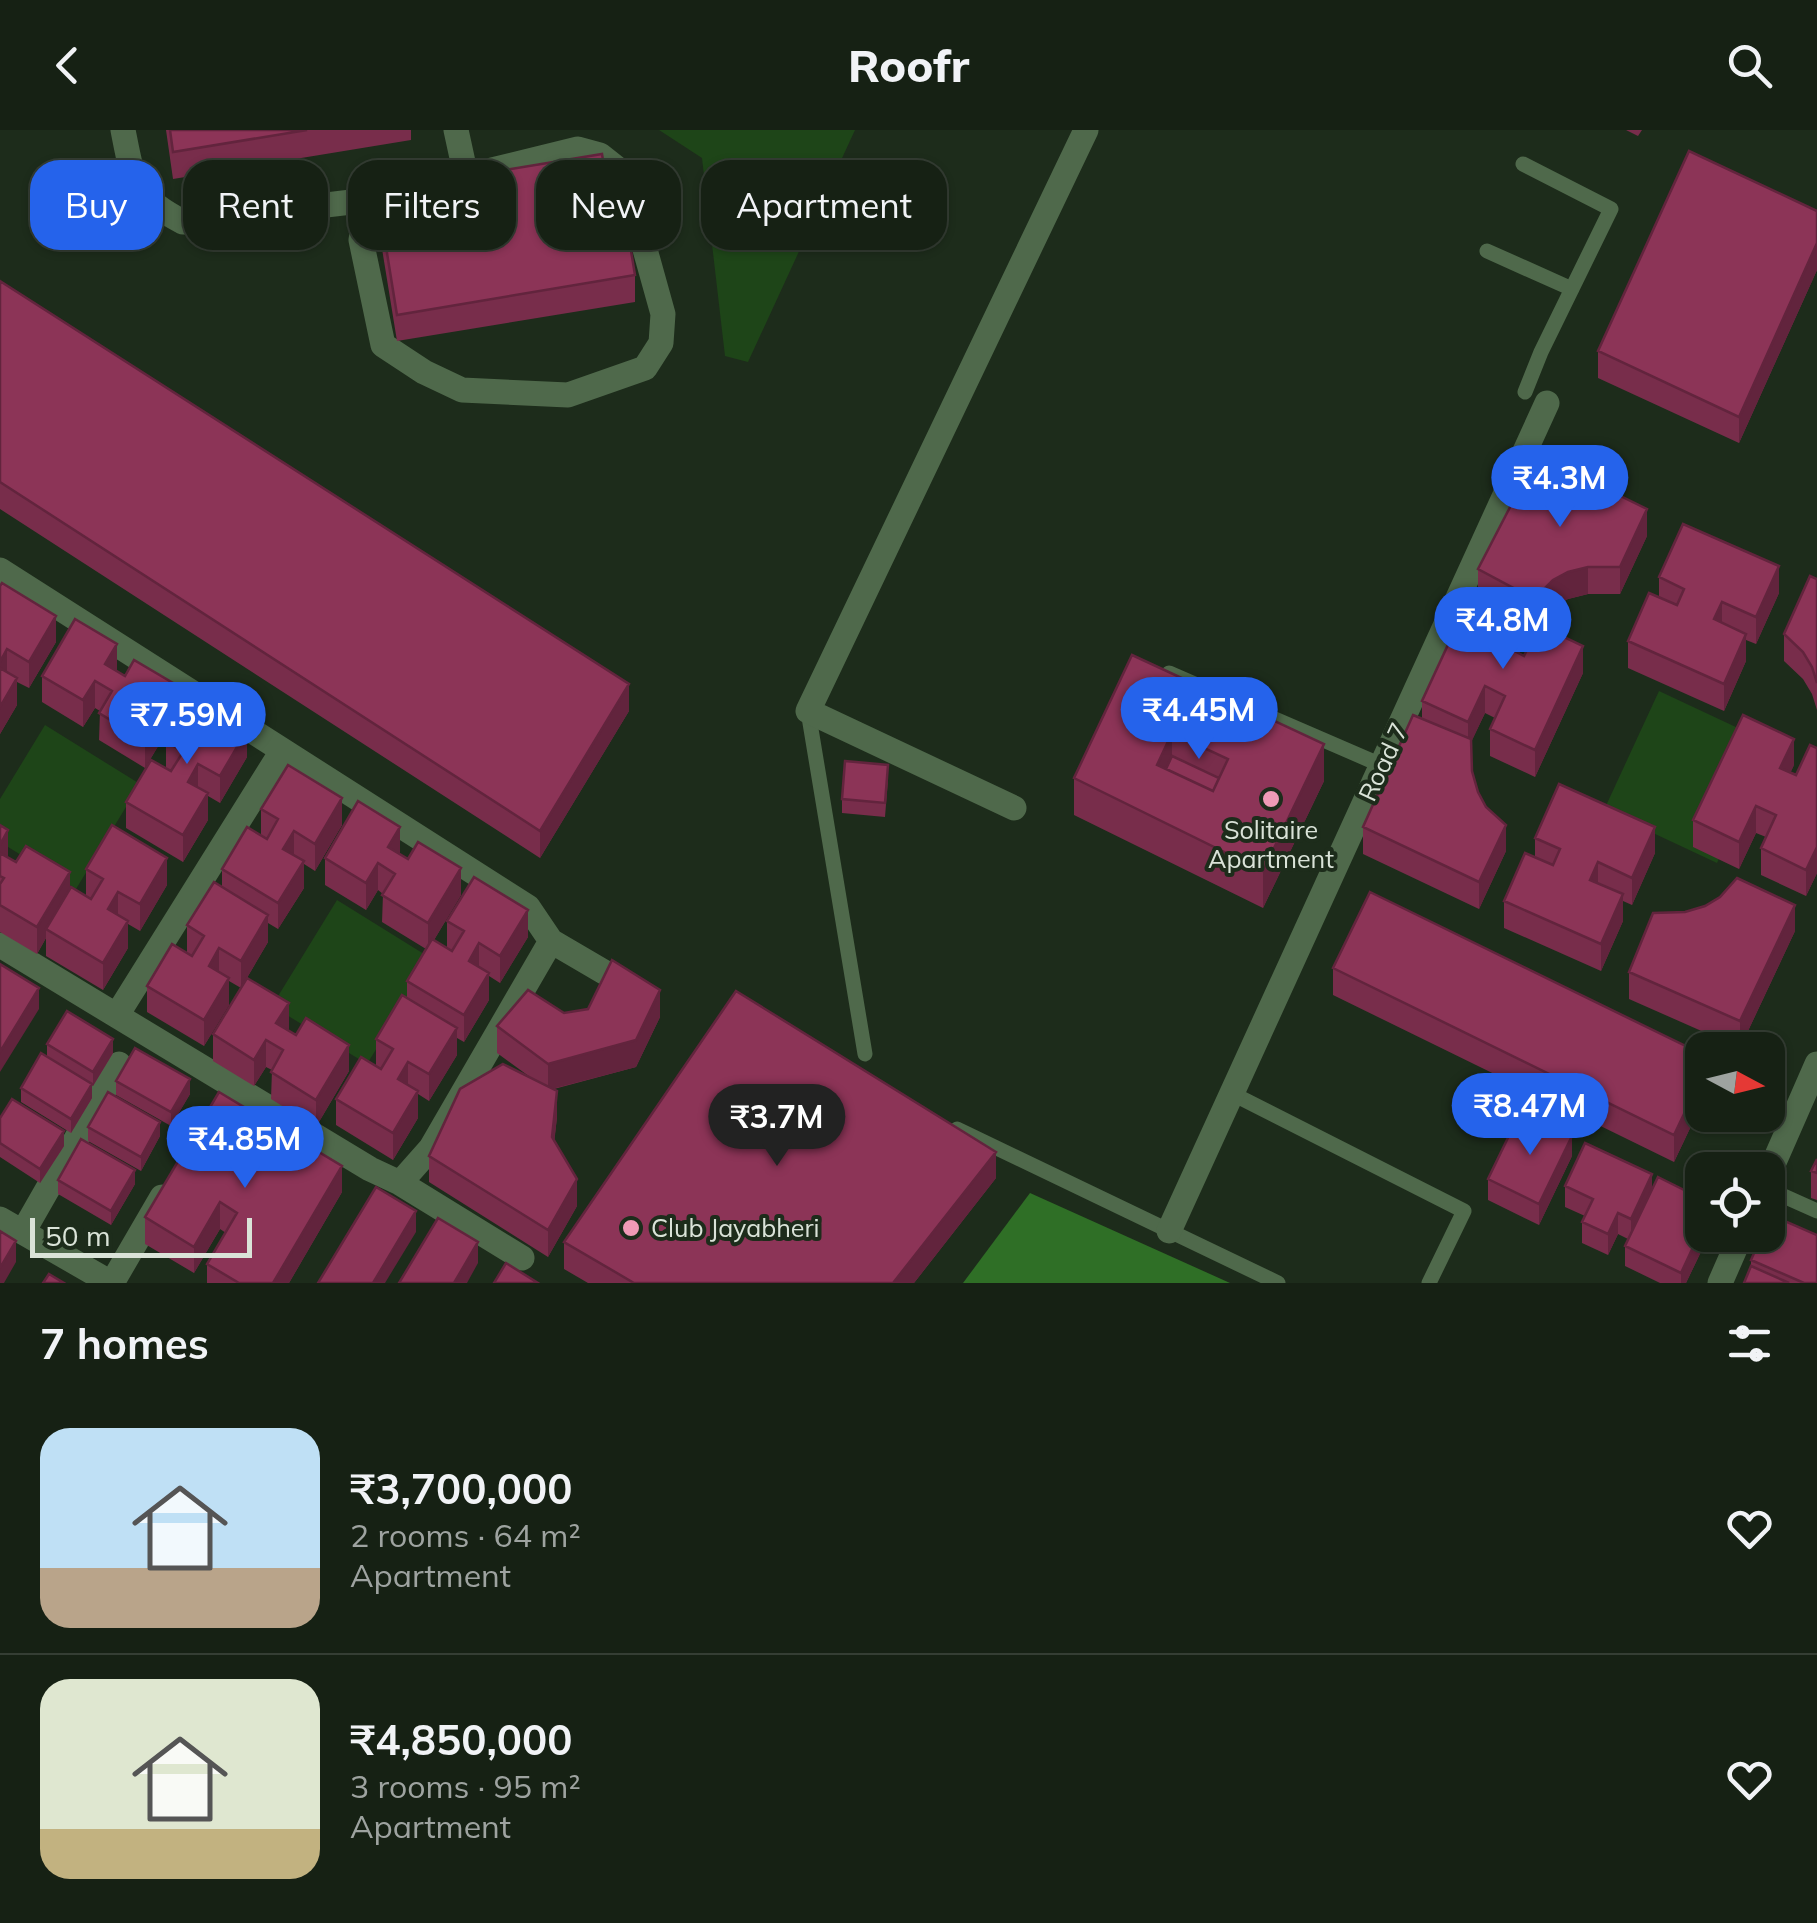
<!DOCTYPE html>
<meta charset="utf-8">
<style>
:root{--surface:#162114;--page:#1f291d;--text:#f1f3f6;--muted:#9ea3a0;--line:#353e34;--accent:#2563eb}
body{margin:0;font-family:Mulish,sans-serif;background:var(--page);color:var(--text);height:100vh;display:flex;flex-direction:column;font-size:38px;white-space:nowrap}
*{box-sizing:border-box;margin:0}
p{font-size:32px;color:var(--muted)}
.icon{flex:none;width:55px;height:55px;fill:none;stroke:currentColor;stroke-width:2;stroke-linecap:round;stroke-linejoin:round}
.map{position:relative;height:1153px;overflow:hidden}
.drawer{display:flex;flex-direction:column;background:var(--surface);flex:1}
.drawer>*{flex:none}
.top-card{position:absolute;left:30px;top:30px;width:1000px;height:90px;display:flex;gap:20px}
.needle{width:65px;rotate:97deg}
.buttons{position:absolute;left:1685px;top:902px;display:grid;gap:20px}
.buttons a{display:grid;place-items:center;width:100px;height:100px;border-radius:20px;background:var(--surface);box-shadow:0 2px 8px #0004,0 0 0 2px var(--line);font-size:50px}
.scale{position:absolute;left:30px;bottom:25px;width:222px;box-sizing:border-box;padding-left:10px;border:5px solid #dae3d8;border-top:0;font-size:28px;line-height:35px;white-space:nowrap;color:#dae3d8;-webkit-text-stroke:8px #1d2c1b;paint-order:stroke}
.price{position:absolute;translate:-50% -85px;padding:0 22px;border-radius:35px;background:var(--accent);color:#fff;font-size:32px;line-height:65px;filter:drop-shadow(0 2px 5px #0008)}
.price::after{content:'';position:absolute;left:50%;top:60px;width:30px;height:22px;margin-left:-15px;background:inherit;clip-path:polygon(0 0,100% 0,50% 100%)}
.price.selected{background:#222;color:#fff}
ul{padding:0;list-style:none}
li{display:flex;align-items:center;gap:30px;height:250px;padding:0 40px}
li+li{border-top:2px solid var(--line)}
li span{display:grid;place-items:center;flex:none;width:280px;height:200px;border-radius:30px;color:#555}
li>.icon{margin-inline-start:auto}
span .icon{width:120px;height:120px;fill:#fffc;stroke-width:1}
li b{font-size:42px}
h2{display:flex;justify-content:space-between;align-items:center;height:120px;padding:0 40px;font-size:42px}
.chip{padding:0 35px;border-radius:30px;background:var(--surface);box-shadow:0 2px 8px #0004,0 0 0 2px var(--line);font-size:35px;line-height:90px}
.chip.selected{background:var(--accent);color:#fff}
header{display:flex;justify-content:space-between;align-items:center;height:130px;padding:0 40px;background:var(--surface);font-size:45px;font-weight:800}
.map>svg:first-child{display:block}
</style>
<header><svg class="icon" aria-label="back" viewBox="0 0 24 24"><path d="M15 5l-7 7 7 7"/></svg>Roofr<svg class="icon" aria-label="search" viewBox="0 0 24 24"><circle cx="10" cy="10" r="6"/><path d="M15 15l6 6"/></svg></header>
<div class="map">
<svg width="1817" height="1153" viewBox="0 0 1817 1153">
<rect width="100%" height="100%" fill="#1d2c1b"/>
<path fill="#1e4518" d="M659,0H855L748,232L725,226L702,28Z
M1659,561L1772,614L1717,733L1604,680Z
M45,595L140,654L76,759L0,712V669Z
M337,770L432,829L367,934L272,876Z"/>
<path fill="#2f6f26" d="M1030,1063L1230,1153H963Z"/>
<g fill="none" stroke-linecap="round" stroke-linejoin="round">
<path stroke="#4f694b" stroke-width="15" d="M1523,34L1611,79L1541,222L1525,262
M1487,121L1572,159
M1169,543L1381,635
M808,581L865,924
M1231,963L1464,1081L1429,1153
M957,999L1278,1153
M1768,1059L1817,1081"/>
<path stroke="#4f694b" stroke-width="25" d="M123,0C133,51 134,67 183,92L368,70L578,19L600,25L624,44L663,184L661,213L645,238L568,265L462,260L424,242L383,215L361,110L368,70
M456,0L466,46
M0,440L528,777L551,811L431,1018L400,1053L370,1039L0,815
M1014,678L808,581L1086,0
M551,811L633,859
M117,885L282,621
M1768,1046L1817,934
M400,1053L522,1128
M0,1089L111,1153
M1169,1101L1547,273
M23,1102L119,934
M112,1153L162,1067
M1720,1153L1741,1105"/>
</g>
<path fill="#782d4b" d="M166,0H411V10L173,49Z
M1626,0H1642L1638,6Z
M377,61L612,86L635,145V172L397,211L377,88Z
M1817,81V140L1739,313L1598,248V221Z
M0,151L629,581L540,728L0,379Z
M1647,406L1620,464H1588L1568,469L1553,477L1534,495L1523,490V516L1519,523L1583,543L1535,647L1490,626V599L1495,588L1485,583L1471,612L1472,641L1478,662L1506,721L1479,779L1363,724V697L1422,589V571L1515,486L1478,466V439Z
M1659,447L1779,463L1756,514L1746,510V531L1724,581L1628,538V511L1659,467Z
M1817,449V580L1812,564L1803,549L1784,531V504Z
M0,456L56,512L29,558L17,552V575L0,604Z
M1132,525L1324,651L1263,778L1074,685V648Z
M117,541L178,583L145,638L99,610L100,581L95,578L83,597L42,572V546Z
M166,611L247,627L220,673L208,666V690L183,732L126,698V672L166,638Z
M1817,618V743L1806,766L1761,745V718L1766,707L1756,703L1739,739L1693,717V690L1794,635L1790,643L1796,645Z
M888,649L885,687L842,683V669Z
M261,679L342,695L315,741L304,734V758L278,799L268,793V812L241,858L229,851V875L204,916L147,882V856L187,822V795L222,757V739L261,706Z
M0,695L8,727L70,760L86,766V739L167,755L140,801L128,794V818L103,860L46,826V808L37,824L0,802Z
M1535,708L1655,723L1632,775L1623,771V791L1601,841L1504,798V771L1535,727Z
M400,724L461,765L434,810L447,818V791L528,807L500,853L489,846V870L464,912L457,908V925L429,971L418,964V988L393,1030L336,995V969L376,936V909L407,868V851L426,819L382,792L383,764L378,760L366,780L325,755V728Z
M1795,801L1740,918L1629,869V842Z
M1333,838L1702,924V973L1674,1032L1333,865Z
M564,883L660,887L636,937L554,959L557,987L554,1012L577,1076L548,1127L429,1052V1026L530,947L497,923V896Z
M288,900L349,941L316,997L271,969L272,940L266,937L254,956L213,931V904Z
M47,914L113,923L93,956L92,955V968L71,1003L21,972V958L47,927Z
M116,951L190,964L171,996L116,965Z
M219,962L342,1062L289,1153H207V1134L226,1103L220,1099L194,1143L145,1114V1087Z
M0,988L64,1016L40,1053L0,1027Z
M88,997L160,1006L141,1041L88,1011Z
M1572,1026L1539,1095L1488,1070V1049Z
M1817,1029V1070L1811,1068V1041Z
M996,1048L914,1153H588L564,1139V1112Z
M58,1050L135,1054L111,1095L58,1064Z
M1565,1056L1652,1060L1709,1105L1686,1153H1660L1625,1136V1116L1628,1109L1618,1104L1608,1125L1582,1113V1092L1585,1086L1565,1077Z
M1751,1130L1817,1153H1744L1751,1136Z"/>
<path fill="#62243d" d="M1817,113V140L1739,313V287Z
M1647,379V406L1620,464V437Z
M1779,436V463L1756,514V487Z
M1588,437V464L1568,469L1553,477L1534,495V469L1553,450L1568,442Z
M1722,472V499L1714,489Z
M56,486V512L29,558V532Z
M1523,489V516L1509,545V518Z
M1746,504V531L1724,581V554Z
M117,514V541L105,534Z
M1583,516V543L1535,647V620Z
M7,519V546L0,559V532Z
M17,548V575L0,604V577Z
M95,551V578L83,597V570Z
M629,554V581L540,728V701Z
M178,556V583L145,638V611Z
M1485,556V583L1468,619V592Z
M247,600V627L220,673V646Z
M1172,603V640L1162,661L1157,635Z
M1794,609V635L1780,665V638Z
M1324,614V651L1263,778V741Z
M198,634V661L188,652Z
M208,663V690L183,732V705Z
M342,668V695L315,741V714Z
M1756,676V703L1739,739V712Z
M1506,695V721L1479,779V752Z
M400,697V724L388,717Z
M1655,697V723L1632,775V748Z
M8,700V727L0,741V715Z
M294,701V728L283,719Z
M1817,717V743L1806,766V740Z
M167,728V755L140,801V774Z
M304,731V758L278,799V773Z
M1598,732V759L1590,750Z
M378,733V760L366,780V753Z
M461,738V765L428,820V793Z
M70,742V769L46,799V808L37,824V797Z
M118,762V788L108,779Z
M1623,764V791L1601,841V814Z
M1795,775V801L1740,918V891Z
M528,780V807L500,853V826Z
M268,785V812L241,858V831Z
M128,791V818L103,860V833Z
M479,813V840L469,831Z
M219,818V845L209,836Z
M489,843V870L464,912V885Z
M229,848V875L204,916V890Z
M39,858V879L0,942V922Z
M660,860V887L636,937L548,960V934Z
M289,873V900L276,893Z
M457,898V925L429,971V944Z
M113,909V923L93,956V942Z
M266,910V937L254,956V930Z
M349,915V941L316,997V970Z
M408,932V959L398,949Z
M1702,946V973L1674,1032V1005Z
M190,949V964L171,996V982Z
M92,954V968L71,1003V989Z
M418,961V988L393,1030V1003Z
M557,961V987L552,1034V1007Z
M160,992V1006L141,1041V1027Z
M64,1001V1016L40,1053V1039Z
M1572,1006V1026L1539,1095V1074Z
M996,1022V1048L914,1153H893Z
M342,1036V1062L289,1153H273Z
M135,1040V1054L111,1095V1081Z
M1652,1044V1065L1631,1110V1089Z
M577,1049V1076L548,1127V1100Z
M220,1072V1099L194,1143V1117Z
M416,1081V1102L385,1153H373Z
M1618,1083V1104L1608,1125V1104Z
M1702,1098V1105H1709L1686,1153H1681V1143Z
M16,1111V1132L4,1153H0V1138Z
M478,1112V1133L467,1153H454Z"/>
<path fill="#8c3457" stroke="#62243d" stroke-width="2.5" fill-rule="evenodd" d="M170,0H307L173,22Z
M1689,21L1817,81V113L1739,287L1598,221Z
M602,24L612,86L625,84L635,145L397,185L377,61Z
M0,151L629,554L540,701L0,352Z
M1537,325L1647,379L1620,437H1588L1568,442L1553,450L1534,469L1478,439Z
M1683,394L1779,436L1756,487L1722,472L1714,489L1746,504L1724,554L1628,511L1649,463L1677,475L1684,459L1659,447Z
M1810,446L1817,449V553L1812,537L1803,522L1784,504Z
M2,453L56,486L29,532L7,519L0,532V456Z
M1471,465L1523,489L1509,518L1524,526L1539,495L1583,516L1535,620L1490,599L1505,566L1485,556L1468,592L1422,571Z
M75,489L117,514L105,534L125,546L134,530L178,556L145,611L99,583L112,561L95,551L83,570L42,546Z
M1132,525L1324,614L1263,741L1074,648ZM1172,603L1228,629L1213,661L1157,635Z
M0,538L17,548L0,577Z
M192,568L247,600L220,646L198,634L188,652L208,663L183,705L126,672L151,630L171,641L183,622L166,611Z
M1413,585L1471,609L1472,641L1478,662L1486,677L1506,695L1479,752L1363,697Z
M1743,585L1794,609L1780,638L1796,645L1810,615L1817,618V717L1806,740L1761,718L1776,685L1756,676L1739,712L1693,690Z
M1172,626L1219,648L1213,661L1166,639Z
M845,631L888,635L885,673L842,669Z
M288,635L342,668L315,714L294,701L283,719L304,731L278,773L222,739L247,697L267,709L278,689L261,679Z
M1559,654L1655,697L1632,748L1598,732L1590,750L1623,764L1601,814L1504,771L1525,723L1553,735L1560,719L1535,708Z
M358,671L400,697L388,717L408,729L418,712L461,738L428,793L382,765L395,744L378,733L366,753L325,728Z
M0,695L8,700L0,715Z
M112,695L167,728L140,774L118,762L108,779L128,791L103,833L46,799L71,757L91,769L103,749L86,739Z
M26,716L70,742L37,797L0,775V754L4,748L0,746V723L16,732Z
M474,747L528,780L500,826L479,813L469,831L489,843L464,885L407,851L432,809L452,821L464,801L447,791Z
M1737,748L1795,775L1740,891L1629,842L1653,783L1685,782L1705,776L1720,767Z
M214,752L268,785L241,831L219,818L209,836L229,848L204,890L147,856L172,814L192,826L204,806L187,795Z
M1370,762L1702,924V946L1674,1005L1333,838Z
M612,830L660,860L636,910L548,934L497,896L528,860L564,883L588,879Z
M0,834L39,858L0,922Z
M247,848L289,873L276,893L296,905L306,888L349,915L316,970L271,942L283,920L266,910L254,930L213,904Z
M736,861L996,1022L893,1153H634L564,1112Z
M402,865L457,898L429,944L408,932L398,949L418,961L393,1003L336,969L361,927L381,939L393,919L376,909Z
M67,881L113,909L93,942L47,914Z
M135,918L190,949L171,982L116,951Z
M41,923L92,954L71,989L21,958Z
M503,934L557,961L552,1007L577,1049L548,1100L429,1026L460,959Z
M108,962L160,992L141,1027L88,997Z
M219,962L342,1036L273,1153H239L207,1134L237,1083L220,1072L194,1117L145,1087Z
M12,969L64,1001L40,1039L0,1013V988Z
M1521,981L1572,1006L1539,1074L1488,1049Z
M81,1009L135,1040L111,1081L58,1050Z
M1585,1013L1652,1044L1631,1089L1618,1083L1608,1104L1582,1092L1593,1069L1565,1056Z
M1817,1029V1043L1811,1041Z
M1658,1047L1702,1069V1098L1681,1143L1625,1116Z
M376,1057L416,1081L373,1153H318Z
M1771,1085L1817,1105V1153H1804L1751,1130L1762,1105H1768V1093Z
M438,1088L478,1112L454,1153H399Z
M0,1101L16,1111L0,1138Z
M506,1133L538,1153H494Z
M1751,1136L1789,1153H1744Z
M49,1144L64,1153H43Z"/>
<g fill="#f09ab6" stroke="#1d2c1b" stroke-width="4">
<circle cx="1271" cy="669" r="10"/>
<circle cx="631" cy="1098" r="10"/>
</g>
<g text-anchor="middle" stroke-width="8" stroke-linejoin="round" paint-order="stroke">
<g font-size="25" fill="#dae3d8" stroke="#1d2c1b">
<text transform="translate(1383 632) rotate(-65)" y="9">Road 7</text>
</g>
<g font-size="25" fill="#dae3d8" stroke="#1d2c1b">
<text x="1271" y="709">Solitaire<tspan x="1271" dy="29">Apartment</tspan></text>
<text x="651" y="1107" text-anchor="start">Club Jayabheri</text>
</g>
</g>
</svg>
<div class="buttons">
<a><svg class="needle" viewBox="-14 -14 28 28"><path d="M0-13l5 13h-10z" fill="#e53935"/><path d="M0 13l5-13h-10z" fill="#9ea3a0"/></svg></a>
<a><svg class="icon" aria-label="locate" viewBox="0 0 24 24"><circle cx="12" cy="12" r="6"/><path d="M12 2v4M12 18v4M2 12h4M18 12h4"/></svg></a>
</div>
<div class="scale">50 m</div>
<b class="price" style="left:1560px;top:400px">₹4.3M</b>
<b class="price" style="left:1503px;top:542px">₹4.8M</b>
<b class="price" style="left:1199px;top:632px">₹4.45M</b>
<b class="price" style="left:187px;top:637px">₹7.59M</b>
<b class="price" style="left:1530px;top:1028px">₹8.47M</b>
<b class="price selected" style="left:777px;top:1039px">₹3.7M</b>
<b class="price" style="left:245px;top:1061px">₹4.85M</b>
<div class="top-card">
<a class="chip selected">Buy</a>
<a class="chip">Rent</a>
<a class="chip">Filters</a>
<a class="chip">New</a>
<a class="chip">Apartment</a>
</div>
</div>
<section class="drawer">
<h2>7 homes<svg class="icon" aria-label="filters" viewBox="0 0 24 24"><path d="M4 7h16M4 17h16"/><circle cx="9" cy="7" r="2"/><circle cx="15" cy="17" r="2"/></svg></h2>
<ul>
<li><span style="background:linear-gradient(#bfe0f5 70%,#b9a48a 0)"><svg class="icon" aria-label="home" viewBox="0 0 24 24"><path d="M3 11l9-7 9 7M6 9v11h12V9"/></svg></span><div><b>₹3,700,000</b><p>2 rooms · 64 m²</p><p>Apartment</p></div><svg class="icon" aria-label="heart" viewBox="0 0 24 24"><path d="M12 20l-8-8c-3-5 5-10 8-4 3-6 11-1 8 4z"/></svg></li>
<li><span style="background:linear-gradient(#dfe7d0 75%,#c2b280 0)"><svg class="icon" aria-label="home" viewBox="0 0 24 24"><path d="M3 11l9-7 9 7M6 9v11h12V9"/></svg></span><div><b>₹4,850,000</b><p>3 rooms · 95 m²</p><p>Apartment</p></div><svg class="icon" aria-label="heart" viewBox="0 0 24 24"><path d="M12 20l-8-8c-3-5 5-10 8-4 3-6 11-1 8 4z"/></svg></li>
</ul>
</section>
